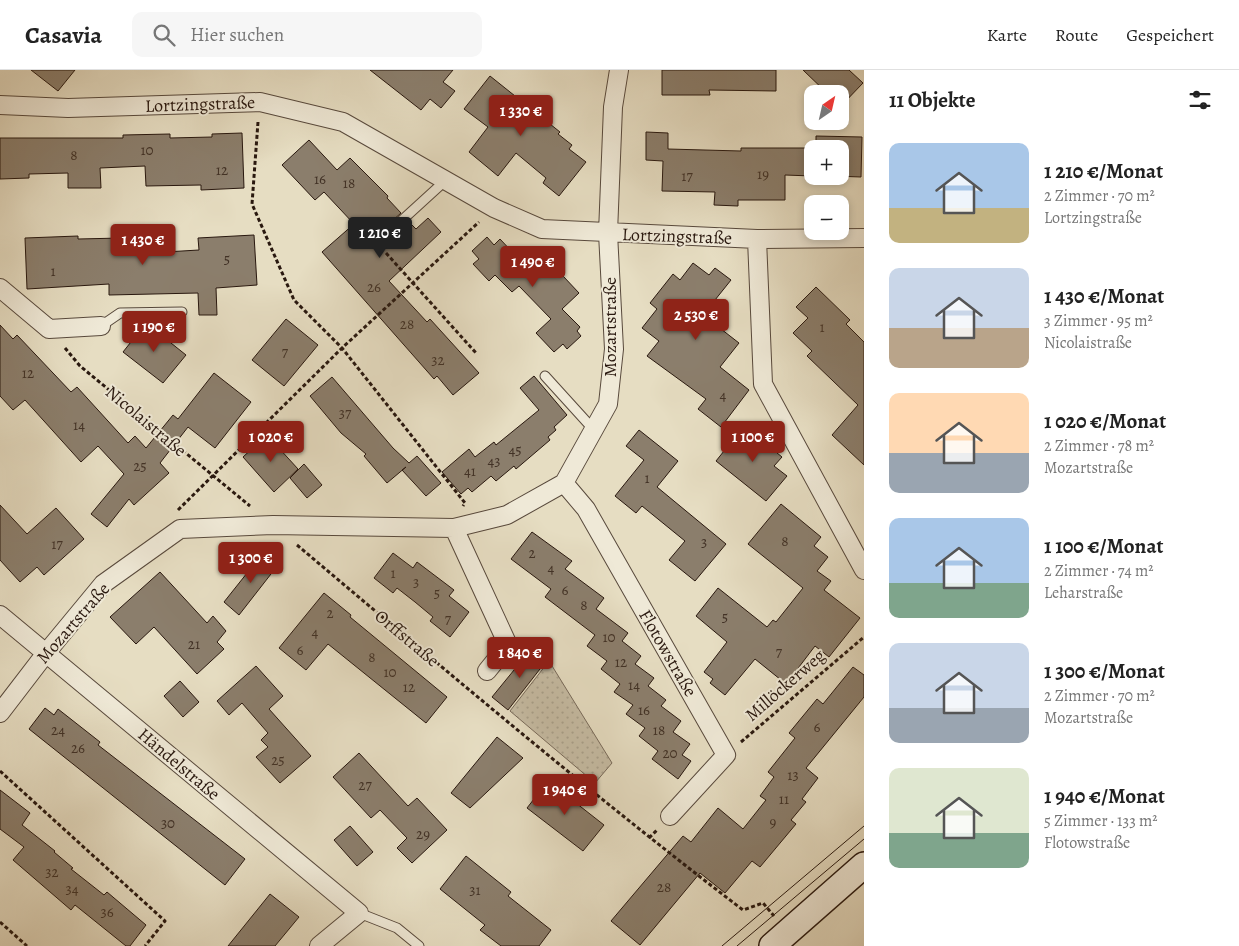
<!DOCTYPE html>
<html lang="de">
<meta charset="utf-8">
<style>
:root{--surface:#fff;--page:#f6f6f6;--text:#222;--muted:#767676;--line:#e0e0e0;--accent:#8f2418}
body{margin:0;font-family:Alegreya,serif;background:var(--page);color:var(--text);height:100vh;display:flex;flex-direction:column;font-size:19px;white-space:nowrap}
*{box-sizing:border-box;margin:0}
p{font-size:16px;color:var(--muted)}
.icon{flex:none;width:28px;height:28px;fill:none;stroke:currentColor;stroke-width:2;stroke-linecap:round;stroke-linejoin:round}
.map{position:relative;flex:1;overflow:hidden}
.sheet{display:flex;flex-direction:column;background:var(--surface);width:375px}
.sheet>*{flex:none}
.needle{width:32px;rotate:34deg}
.buttons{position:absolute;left:804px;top:15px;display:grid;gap:10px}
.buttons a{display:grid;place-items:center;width:45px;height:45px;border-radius:10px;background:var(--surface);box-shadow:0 2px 8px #0003;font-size:25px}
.price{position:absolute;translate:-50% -42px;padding:0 11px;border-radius:5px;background:var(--accent);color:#fff;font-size:16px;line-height:32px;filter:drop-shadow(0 1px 2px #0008)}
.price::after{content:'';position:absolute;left:50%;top:30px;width:15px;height:11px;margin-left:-8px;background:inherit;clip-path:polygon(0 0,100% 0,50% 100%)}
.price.on{background:#222;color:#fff}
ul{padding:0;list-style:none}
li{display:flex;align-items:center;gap:15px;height:125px;padding:0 25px}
li span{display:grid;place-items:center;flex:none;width:140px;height:100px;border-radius:10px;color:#555}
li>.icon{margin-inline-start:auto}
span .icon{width:60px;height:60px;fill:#fffc;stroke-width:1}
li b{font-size:21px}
h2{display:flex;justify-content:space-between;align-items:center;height:60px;padding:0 25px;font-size:21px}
header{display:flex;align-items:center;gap:30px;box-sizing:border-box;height:70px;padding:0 25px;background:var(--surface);border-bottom:1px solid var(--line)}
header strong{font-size:24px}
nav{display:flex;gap:28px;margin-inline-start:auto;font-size:18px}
.search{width:350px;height:45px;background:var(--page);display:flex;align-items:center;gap:12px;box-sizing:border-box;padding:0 18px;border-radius:10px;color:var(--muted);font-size:19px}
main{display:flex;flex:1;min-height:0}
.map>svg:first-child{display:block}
</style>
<header>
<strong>Casavia</strong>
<div class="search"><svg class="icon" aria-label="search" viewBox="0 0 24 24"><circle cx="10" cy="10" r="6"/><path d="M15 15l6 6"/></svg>Hier suchen</div>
<nav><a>Karte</a><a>Route</a><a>Gespeichert</a></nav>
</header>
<main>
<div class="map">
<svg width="864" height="876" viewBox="0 0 864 876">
<defs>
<pattern id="grass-dots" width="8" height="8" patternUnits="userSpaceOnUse" patternTransform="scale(1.25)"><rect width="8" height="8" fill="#c6bca4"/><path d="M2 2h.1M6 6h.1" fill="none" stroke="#aaa18c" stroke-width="1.8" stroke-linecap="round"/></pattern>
</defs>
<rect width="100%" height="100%" fill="#e6ddc2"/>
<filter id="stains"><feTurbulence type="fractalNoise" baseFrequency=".004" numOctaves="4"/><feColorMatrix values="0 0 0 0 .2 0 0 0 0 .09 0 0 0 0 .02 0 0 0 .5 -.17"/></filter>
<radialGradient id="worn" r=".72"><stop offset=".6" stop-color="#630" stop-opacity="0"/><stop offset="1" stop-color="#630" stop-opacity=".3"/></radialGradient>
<path fill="url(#grass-dots)" stroke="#786a5a" d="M549,591L612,693L595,713L510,641Z"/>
<path fill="#8b7e6c" stroke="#29180f" d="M31,0H75L58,21Z
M370,0H453L443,12L455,21L441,38L430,29L421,40Z
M662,0H776V21L709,20L710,25H662Z
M803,0H849L863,13L840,37V24H828Z
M490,6L560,62L558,64L572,75L569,79L586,92L559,126L543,113L546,108L516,83L498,106L469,82L488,57L464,39Z
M646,62L668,63V79L741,81V78H816V66L862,67L861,107L833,106H840V79H812V106L785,105V130H738V136L714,135L715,122L662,121L663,91L646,90Z
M242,63L244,118L201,120V115L146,116L145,96L100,98L101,118H68V103L29,104V108L0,109V68H123V65L170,64V68L212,67V64Z
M309,70L337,100L350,88L388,126L387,128L401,143L372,169L371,174L373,178H381L409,152L416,159L428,148L441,162L389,211L427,252L430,249L479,303L453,325L437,306L434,309L322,182L354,154L324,122L315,130L282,95Z
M254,165L257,215L216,218L217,245H199L198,223L109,225V214L27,219L25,168L78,166V169L165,167V182L199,180L198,168Z
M487,167L494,175L500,169L515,185L523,179L539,197L547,189L579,223L562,239L580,257L577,261L581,266L567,279L563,274L554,282L536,263L551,249L519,216L512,222L495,205L489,211L473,194L479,189L472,181Z
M693,193L709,205L715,198L731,210L703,245L739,273L720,297L749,320L721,357L698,339L706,329L647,286L659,271L642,258L657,239L650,233L673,204L680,210Z
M816,217L850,250L846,254L864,272V395L832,365L858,335L807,286L812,281L793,263L808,248L796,237Z
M286,249L318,275L284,316L252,290Z
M146,253L186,285L163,313L123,282Z
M0,255L13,269L17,265L71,322L77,317L128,373L135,366L146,378L173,345L178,349L214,303L251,332L215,378L188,357L160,393L169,403L134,435L129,429L107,457L91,444L124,404L98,376L81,392L25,330L13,340L0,326Z
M534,306L567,345L554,357L556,360L548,367L550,370L516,399L514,396L496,411L491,406L472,422L468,418L461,424L442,402L469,379L475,387L494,372L496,375L539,340L520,318Z
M332,307L393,378L409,393L417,386L441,413L426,426L402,400L406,397L387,413L364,386L366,384L341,363L310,326Z
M744,356L782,387L774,396L787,406L766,431L716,391Z
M639,360L678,391L657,417L726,474L695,511L669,490L685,471L642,436L636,443L615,426L644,390L626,376Z
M267,365L298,399L274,422L243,387Z
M304,394L322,415L307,428L290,408Z
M781,434L821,467L814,476L828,487L817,501L831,511L824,520L860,548L829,587L815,576L786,614L755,589L725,625L710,613L713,609L704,602L727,572L696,546L718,518L767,557L773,550L776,552L803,518L748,474Z
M0,435L27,464L56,438L84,469L44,505L37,497L20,512L0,490Z
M532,462L572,491L565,499L604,528L596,539L628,563L622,571L641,586L635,594L654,608L648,616L666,630L661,636L681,651L673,662L690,674L682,685L691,691L678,709L652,689L658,681L639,666L645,658L626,644L633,635L614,622L620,614L601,599L607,591L587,576L595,565L545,527L551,519L511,489Z
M263,483L278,495L239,545L224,532Z
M393,483L413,498L417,492L454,520L449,526L469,542L450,567L430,551L433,547L415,532L397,518L393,523L374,508Z
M160,502L207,553L213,546L226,561L217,572L224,579L197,604L154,557L136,574L110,547Z
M324,523L351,545L350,547L447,627L426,653L328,574L306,600L279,578Z
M532,578L547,590L508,640L492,627Z
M256,596L283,626L269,639L311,686L280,713L256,687L268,677L261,670L268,663L242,633L229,645L217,631Z
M853,597L864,605V627L806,698L818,708L802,729L806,732L791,750L796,754L760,797L752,791L725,823L700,803L640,875L611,851L683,766L691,772L718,738L743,759L766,730L760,726L774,707L768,702L795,668L789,663L817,629L823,634Z
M180,611L199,632L183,647L164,626Z
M45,638L54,645L58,639L100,672L98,675L245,789L225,815L29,659Z
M497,667L523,688L470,738L451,723Z
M359,683L408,736L417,728L447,760L412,793L397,778L407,768L380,740L371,748L333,707Z
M548,711L604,755L583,781L527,738Z
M0,720L30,743L22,755L55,781L54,782L73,798L71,799L104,825L107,822L146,855L130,876H126L75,835L71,840L13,790L24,777L0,759Z
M350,756L373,782L357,796L334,770Z
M466,786L511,822L508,826L551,860L539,876H501L480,860L485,855L440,819Z
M270,824L299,847L275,876H228Z"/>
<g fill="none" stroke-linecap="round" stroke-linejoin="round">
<g stroke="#58493c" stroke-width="11">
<path id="service" d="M377,173L446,110
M101,256L120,243L182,242
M545,306L594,360
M359,843L397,858L419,876"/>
</g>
<g stroke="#58493c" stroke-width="20">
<path id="minor" d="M0,35L68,38L260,32L343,52L494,138L542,159L757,169L864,168
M757,169L763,314L864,500
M0,218L49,259L101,256
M564,413L586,439L726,685L670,746
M454,458L508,575L487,601
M0,545L359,843L319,876
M0,643L46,583L103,514L180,459L273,455L454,458L507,445L564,413L608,334L614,279L608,163L613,37L619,0"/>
</g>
<g stroke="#29180f" stroke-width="28">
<path id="secondary" d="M772,876L864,795"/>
</g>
<path stroke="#29180f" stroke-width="3" stroke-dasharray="4 2.5" stroke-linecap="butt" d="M258,52L252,134L294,230L342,278L465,433L463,436
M386,183L476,283
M65,278L80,296L250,436
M178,440L342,278L479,152
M297,475C444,599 590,723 743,840L763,833L774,846
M741,672L864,567
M0,701L165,851L145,876
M649,768L657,760
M0,852L27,876"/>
<use href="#service" stroke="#efe9d7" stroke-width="9"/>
<use href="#minor" stroke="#efe9d7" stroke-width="18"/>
<use href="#secondary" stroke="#efe9d7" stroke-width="25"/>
<path stroke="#29180f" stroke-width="1" d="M722,876L864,756
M737,876L864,769"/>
</g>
<g text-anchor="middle" stroke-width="4" stroke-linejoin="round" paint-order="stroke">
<g font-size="15" fill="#423226">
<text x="147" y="85">10</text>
<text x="74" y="90">8</text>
<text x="222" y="105">12</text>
<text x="763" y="109">19</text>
<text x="687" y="111">17</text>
<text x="320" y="114">16</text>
<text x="349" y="118">18</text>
<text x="227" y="194">5</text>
<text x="53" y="206">1</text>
<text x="374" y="222">26</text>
<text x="407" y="259">28</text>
<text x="822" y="262">1</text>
<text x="285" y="287">7</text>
<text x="438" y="295">32</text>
<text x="28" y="308">12</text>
<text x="723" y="330">4</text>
<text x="345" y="348">37</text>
<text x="79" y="360">14</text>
<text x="515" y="385">45</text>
<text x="494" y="396">43</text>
<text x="140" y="401">25</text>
<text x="470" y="406">41</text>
<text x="647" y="413">1</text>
<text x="785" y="476">8</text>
<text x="704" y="477">3</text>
<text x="57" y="479">17</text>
<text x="532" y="488">2</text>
<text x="551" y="503">4</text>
<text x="393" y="508">1</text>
<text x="416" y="517">3</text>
<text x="565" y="525">6</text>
<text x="437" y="528">5</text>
<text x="584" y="540">8</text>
<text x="330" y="548">2</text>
<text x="725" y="552">5</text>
<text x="448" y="554">7</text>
<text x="315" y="567">4</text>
<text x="609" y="572">10</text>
<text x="194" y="579">21</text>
<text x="300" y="585">6</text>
<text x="779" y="587">7</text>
<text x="372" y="592">8</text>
<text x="621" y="597">12</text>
<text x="390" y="607">10</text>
<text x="634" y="620">14</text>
<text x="409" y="622">12</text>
<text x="644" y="645">16</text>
<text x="817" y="662">6</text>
<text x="58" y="665">24</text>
<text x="659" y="665">18</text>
<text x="78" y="683">26</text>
<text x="670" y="688">20</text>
<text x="278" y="695">25</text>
<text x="793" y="710">13</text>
<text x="365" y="720">27</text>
<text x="784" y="734">11</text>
<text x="773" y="757">9</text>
<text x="168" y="758">30</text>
<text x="423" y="769">29</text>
<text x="52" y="807">32</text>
<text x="664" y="822">28</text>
<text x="72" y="824">34</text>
<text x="475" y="825">31</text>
<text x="107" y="847">36</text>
</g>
<g font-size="18" fill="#29180f" stroke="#efe9d7">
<text transform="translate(200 34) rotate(-2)" y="6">Lortzingstraße</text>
<text transform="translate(677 166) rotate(2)" y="6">Lortzingstraße</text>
<text transform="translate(610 257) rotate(-90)" y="6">Mozartstraße</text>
<text transform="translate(146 351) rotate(40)" y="6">Nicolaistraße</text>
<text transform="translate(73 553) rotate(-49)" y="6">Mozartstraße</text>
<text transform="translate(407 568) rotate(40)" y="6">Orffstraße</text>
<text transform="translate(668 583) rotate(60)" y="6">Flotowstraße</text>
<text transform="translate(785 615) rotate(-41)" y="6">Millöckerweg</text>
<text transform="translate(179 694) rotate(40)" y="6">Händelstraße</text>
</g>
</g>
<rect width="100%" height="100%" filter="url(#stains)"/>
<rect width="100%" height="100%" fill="url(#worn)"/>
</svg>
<div class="buttons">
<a><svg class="needle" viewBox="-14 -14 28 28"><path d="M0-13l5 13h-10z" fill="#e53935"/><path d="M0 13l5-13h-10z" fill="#767676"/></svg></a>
<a>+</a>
<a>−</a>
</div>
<b class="price" style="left:521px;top:67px">1 330 €</b>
<b class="price on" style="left:380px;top:189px">1 210 €</b>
<b class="price" style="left:143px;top:196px">1 430 €</b>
<b class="price" style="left:533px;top:218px">1 490 €</b>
<b class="price" style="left:696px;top:271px">2 530 €</b>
<b class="price" style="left:154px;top:283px">1 190 €</b>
<b class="price" style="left:271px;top:393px">1 020 €</b>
<b class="price" style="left:753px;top:393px">1 100 €</b>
<b class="price" style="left:251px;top:514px">1 300 €</b>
<b class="price" style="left:520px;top:609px">1 840 €</b>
<b class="price" style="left:565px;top:746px">1 940 €</b>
</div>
<section class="sheet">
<h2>11 Objekte<svg class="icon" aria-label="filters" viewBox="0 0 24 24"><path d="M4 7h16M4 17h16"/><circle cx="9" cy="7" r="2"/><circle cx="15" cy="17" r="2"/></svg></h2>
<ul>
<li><span style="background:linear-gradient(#a9c7e8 65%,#c2b280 0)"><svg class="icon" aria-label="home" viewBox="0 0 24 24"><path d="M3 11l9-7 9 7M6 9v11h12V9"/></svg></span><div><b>1 210 €/Monat</b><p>2 Zimmer · 70 m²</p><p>Lortzingstraße</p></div></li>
<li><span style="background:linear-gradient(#c9d6e8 60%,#b9a48a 0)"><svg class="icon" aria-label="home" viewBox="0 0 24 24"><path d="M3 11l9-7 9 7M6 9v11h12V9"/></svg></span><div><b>1 430 €/Monat</b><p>3 Zimmer · 95 m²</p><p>Nicolaistraße</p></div></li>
<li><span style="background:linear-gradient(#ffd9b3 60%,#9aa5b1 0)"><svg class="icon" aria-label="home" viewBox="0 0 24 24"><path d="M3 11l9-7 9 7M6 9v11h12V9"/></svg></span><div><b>1 020 €/Monat</b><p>2 Zimmer · 78 m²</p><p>Mozartstraße</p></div></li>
<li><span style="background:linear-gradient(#a9c7e8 65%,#7fa58c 0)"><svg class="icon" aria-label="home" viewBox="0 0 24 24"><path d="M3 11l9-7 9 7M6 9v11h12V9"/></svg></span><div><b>1 100 €/Monat</b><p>2 Zimmer · 74 m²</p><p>Leharstraße</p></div></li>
<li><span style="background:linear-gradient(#c9d6e8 65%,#9aa5b1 0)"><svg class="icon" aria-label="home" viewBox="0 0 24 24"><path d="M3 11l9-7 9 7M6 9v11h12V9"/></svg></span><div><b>1 300 €/Monat</b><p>2 Zimmer · 70 m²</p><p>Mozartstraße</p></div></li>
<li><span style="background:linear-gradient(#dfe7d0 65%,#7fa58c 0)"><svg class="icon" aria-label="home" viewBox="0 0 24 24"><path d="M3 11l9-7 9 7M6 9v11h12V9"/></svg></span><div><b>1 940 €/Monat</b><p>5 Zimmer · 133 m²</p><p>Flotowstraße</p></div></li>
</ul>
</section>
</main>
